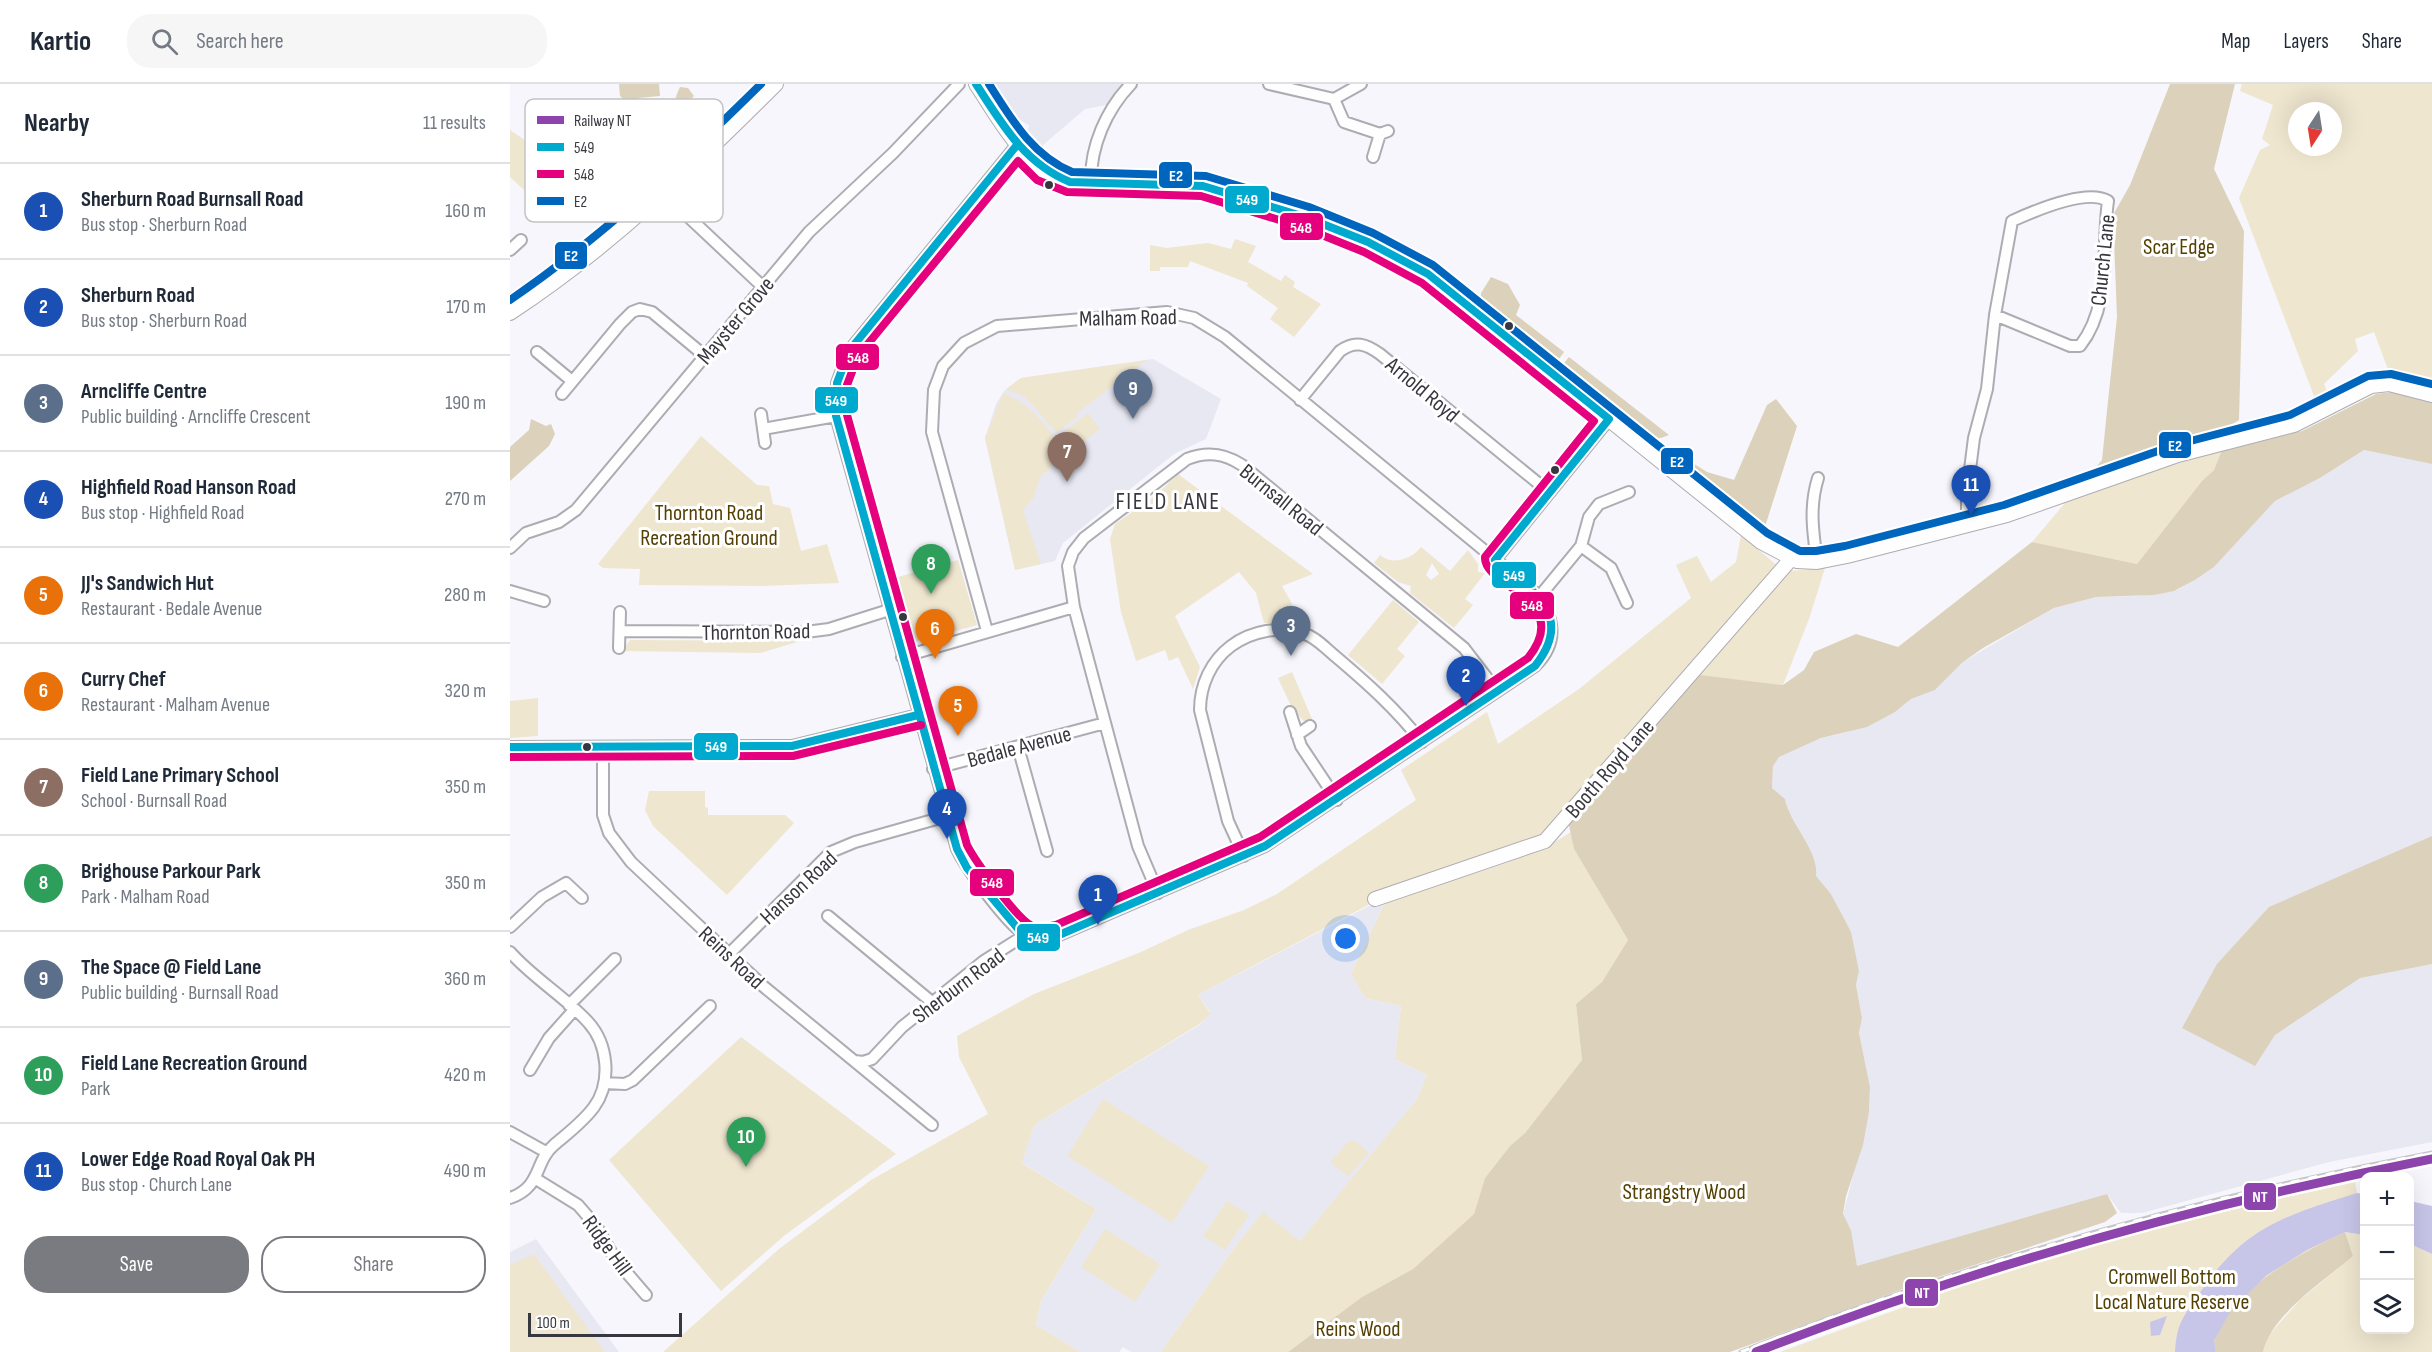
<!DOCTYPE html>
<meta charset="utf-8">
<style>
:root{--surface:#fff;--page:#f6f6f7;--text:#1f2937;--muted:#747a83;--line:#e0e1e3;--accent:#7a7a81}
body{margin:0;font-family:"Sofia Sans Condensed",sans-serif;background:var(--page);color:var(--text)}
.controls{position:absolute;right:18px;bottom:18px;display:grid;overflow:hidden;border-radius:12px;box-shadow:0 6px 24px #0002}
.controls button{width:54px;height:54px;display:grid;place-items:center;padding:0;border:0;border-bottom:2px solid var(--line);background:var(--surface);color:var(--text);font:30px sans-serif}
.compass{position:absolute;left:1778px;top:18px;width:54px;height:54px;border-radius:50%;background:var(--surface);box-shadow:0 6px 24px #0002;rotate:192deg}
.scale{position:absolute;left:18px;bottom:15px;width:154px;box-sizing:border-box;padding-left:6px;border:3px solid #37373f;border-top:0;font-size:16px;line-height:21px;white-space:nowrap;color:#37373f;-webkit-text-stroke:4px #fff;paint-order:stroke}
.you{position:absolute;left:836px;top:855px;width:21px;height:21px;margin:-15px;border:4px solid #fff;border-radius:50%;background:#1a73e8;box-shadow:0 0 0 9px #1a73e833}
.badge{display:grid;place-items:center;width:39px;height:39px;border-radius:50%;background:var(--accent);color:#fff;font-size:20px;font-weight:700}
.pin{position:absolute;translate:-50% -50px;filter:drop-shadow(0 2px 3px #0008)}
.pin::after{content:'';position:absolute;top:32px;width:21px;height:18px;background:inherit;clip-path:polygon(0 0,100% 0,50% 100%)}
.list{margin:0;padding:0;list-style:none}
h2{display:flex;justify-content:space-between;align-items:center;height:78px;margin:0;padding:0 24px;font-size:26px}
h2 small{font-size:20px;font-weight:400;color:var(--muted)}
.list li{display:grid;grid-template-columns:39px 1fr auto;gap:18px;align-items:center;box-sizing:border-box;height:96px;padding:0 24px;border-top:2px solid var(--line)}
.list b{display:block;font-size:22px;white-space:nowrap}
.list p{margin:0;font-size:20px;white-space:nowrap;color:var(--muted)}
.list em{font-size:20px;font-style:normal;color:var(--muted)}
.actions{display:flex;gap:12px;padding:18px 24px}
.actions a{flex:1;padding:14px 0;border:2px solid var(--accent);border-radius:24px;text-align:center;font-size:21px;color:var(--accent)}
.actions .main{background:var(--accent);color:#fff}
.icon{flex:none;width:33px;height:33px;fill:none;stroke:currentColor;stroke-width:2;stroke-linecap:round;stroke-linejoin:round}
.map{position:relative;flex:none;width:1922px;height:1268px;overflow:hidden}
header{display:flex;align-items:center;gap:36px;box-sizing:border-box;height:84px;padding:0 30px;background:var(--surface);border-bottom:2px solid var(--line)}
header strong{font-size:28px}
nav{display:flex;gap:33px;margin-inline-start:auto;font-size:21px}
.search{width:420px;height:54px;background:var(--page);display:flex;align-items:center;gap:15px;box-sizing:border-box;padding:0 21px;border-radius:24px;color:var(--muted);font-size:22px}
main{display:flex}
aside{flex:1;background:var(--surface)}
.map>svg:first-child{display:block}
.built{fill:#e8e8f3}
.green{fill:#efe6cf;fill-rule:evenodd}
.forest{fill:#dcd1ba}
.water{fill:#c7c6e9}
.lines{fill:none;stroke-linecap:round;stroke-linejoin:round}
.minor-casing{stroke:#acacb2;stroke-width:14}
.tertiary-casing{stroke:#acacb2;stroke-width:16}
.minor{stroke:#fefeff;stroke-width:10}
.tertiary{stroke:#fefeff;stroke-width:14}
.rail-casing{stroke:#c6c6c8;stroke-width:5}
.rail{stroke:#fff;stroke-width:3;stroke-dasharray:9;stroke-linecap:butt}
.bus-1-casing{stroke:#fff;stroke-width:12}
.bus-2-casing{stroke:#fff;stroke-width:12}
.bus-3-casing{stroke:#fff;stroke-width:12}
.bus-1{stroke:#00a9ce;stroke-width:8}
.bus-2{stroke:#e5007d;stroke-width:8}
.bus-3{stroke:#0065bd;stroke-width:8}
.rail-1-casing{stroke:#fff;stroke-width:14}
.rail-1{stroke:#8e44ad;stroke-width:9}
.bus-dot{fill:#37373f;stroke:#fff;stroke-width:2}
.labels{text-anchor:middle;stroke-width:6;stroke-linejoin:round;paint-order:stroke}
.park-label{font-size:22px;fill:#544102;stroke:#fff}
.street-label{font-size:22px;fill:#37373f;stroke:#fff}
.neighbourhood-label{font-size:24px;letter-spacing:1.5px;fill:#37373f;stroke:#fff}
.key{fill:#fff;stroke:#c3c3c5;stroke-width:1.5}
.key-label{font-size:16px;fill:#37373f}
.line-badge{stroke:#fff;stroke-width:2}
.badge-label{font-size:16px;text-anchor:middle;font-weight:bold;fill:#fff}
</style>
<header>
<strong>Kartio</strong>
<div class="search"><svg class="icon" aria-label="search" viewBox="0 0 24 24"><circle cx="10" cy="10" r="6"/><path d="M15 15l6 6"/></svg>Search here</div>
<nav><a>Map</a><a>Layers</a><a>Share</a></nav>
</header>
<main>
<aside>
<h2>Nearby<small>11 results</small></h2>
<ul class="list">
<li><span class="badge" style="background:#1a4fb4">1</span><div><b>Sherburn Road Burnsall Road</b><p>Bus stop · Sherburn Road</p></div><em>160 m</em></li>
<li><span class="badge" style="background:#1a4fb4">2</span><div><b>Sherburn Road</b><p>Bus stop · Sherburn Road</p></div><em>170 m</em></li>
<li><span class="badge" style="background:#5c6f8a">3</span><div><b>Arncliffe Centre</b><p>Public building · Arncliffe Crescent</p></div><em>190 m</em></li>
<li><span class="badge" style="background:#1a4fb4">4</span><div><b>Highfield Road Hanson Road</b><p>Bus stop · Highfield Road</p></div><em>270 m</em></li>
<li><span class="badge" style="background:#e8710a">5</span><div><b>JJ's Sandwich Hut</b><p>Restaurant · Bedale Avenue</p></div><em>280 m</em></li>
<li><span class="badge" style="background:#e8710a">6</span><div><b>Curry Chef</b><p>Restaurant · Malham Avenue</p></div><em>320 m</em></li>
<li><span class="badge" style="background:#8d6e63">7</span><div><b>Field Lane Primary School</b><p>School · Burnsall Road</p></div><em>350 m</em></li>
<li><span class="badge" style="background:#2e9e5b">8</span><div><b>Brighouse Parkour Park</b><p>Park · Malham Road</p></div><em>350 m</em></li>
<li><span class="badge" style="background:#5c6f8a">9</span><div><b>The Space @ Field Lane</b><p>Public building · Burnsall Road</p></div><em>360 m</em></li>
<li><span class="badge" style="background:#2e9e5b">10</span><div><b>Field Lane Recreation Ground</b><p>Park</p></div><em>420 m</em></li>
<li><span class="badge" style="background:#1a4fb4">11</span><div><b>Lower Edge Road Royal Oak PH</b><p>Bus stop · Church Lane</p></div><em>490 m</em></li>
</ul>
<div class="actions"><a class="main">Save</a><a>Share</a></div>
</aside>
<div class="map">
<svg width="1922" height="1268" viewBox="0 0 1922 1268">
<rect width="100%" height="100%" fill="#f6f6fc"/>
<!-- built -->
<path class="built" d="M476,0H611L596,21L575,25L526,67L517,59L519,41L496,28Z
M643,275L711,315L696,355L664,370L553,459L545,477L505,486L475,354L486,320L494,307L511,294Z
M1854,366L1922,380V1058L1819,1078L1632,1129H1611L1597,1110L1347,1183L1341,1146L1333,1131L1359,1028L1360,1003L1349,949L1352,934L1346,901L1349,887L1340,848L1321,810L1305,792L1278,730L1275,715L1262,704L1263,682L1268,673L1311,654L1334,649L1385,628L1401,615L1425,606L1453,578L1544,524L1586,513L1627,512L1667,506L1685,496L1704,483L1765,417L1810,394Z
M878,812L841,890L855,914L891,922L885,975L917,991L907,1015L887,1040L790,1157L753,1129L724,1164L651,1268H621L613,1263L609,1268H570L526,1241L531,1217L586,1125L511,1078L524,1041L688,942L701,929L688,911Z
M26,1155L109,1268H0V1168Z"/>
<!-- green -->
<path class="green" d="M1732,0H1922V303L1880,291L1864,248L1845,255L1848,267L1814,300L1819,313L1807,320L1729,114L1750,66L1760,61L1752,55L1763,21L1730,7ZM1787,27H1823V63H1787Z
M0,46L28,65V72L17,75L18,86L15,93L17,102L29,110L35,103L42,108L52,96L45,90L56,76L73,89L38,128L0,93Z
M725,155L746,162L738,178L771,197L775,191L785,198L783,203L811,220L784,253L760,235L768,224L737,202L738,199L680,177L678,183H650V187H640V161L657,164L698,159L721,165Z
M637,276L566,330L568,332L547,349L515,313L496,305L511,294Z
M493,309C516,318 528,333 544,351L542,356L552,373L530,393L524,413L513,426L531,480L505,486L475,354Z
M578,329L590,345L559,369L547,353Z
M191,352L247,401L259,402L263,420L280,424L291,467L317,460L329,499L252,502L129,501L130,485L93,484L88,480Z
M1712,366L1704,386L1692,397L1627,480L1522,458L1561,412Z
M668,390L803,490L772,502L790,534L785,539H754L746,509L729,488L665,532L690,583L683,605L668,573L659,577L655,566L626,577L611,528L600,455L605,440L645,412Z
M1231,451L1269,483L1028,753L862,819L688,911L701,930L688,941L524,1041L512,1079L586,1125L531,1217L526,1241L570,1268H153L269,1165L361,1096L478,1030L449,973L447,952L524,910L631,868L678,846L734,826L767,810L906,716L891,686L977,628L988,660L1069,605L1181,514L1166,481L1187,472L1201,498L1226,478Z
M911,463L940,487L958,466L968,480V488L975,489L955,515L963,521L944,544L900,509L901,502L888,498L864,479L870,471C882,482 902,475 911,463ZM922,479L929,490L921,496L916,491Z
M448,476L467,541L445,547L442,539L415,547L417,554L403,558L399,556L394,528L389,525L381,495Z
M1315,484L1299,535L1273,601L1184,591L1279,487Z
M883,516L909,538L887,565L895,572L872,600L838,571Z
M282,554H285L287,558L250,569L113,567L120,556L276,557Z
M782,588L802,635L796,640L781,622L768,594Z
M28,614V652L0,654V617Z
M139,707H195V723L198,724V731H275L284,739L217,811L143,742L135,726Z
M1061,748L1064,765L1118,856L1092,898L1066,920L1072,976L1015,1049L1000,1062L975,1094L964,1130L903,1185L852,1213L778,1268H651L724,1164L753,1128L790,1157L907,1015L917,991L885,975L891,922L855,914L841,890L878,812C939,796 1007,783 1061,748Z
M231,953L386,1070L275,1151L211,1207L99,1076Z
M593,1015L699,1082L662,1139L557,1072Z
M845,1056L859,1069L838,1093L820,1078L838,1058Z
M1845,1098L1847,1109L1835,1148L1854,1151V1246H1900V1160L1922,1170V1268H1753L1756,1254L1790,1216L1843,1172L1835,1148L1704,1257L1706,1268H1270L1491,1188L1690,1132Z
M717,1117L739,1131L715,1166L693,1152Z
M595,1145L650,1180L625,1218L571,1183Z
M24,1170L95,1268H0V1181Z"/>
<!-- forest -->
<path class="forest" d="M109,0H149L150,12L129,14L121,22L110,12Z
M1660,0H1725L1704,85L1734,147L1729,336L1698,355L1576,395L1592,376L1598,317L1607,233L1603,131L1620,101Z
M170,3L178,4L184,12L179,17L184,29L192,33L194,40L175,44C164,27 161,22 170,3Z
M981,193L998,200L1010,221L1006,231L1054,268L1049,275L1054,279L1059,273L1159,351L1151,354L1137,353L970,218L971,209Z
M1882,308L1922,319V380L1854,366L1810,394L1765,417L1704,483L1685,496L1664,507L1644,511L1586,513L1544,524L1473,564L1453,578L1425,606L1401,615L1385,628L1357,643L1311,654L1269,673L1263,682L1262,704L1275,715C1280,741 1309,766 1306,792L1321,810L1341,848L1349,887L1346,901L1352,934L1349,949L1360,1003L1359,1028L1353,1061L1336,1112L1333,1130L1341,1146L1347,1182L1597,1110L1607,1129L1595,1138L1404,1201L1220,1268H778L852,1213L903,1185L964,1130L975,1094L1000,1062L1015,1049L1072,976L1066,920L1092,898L1118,856L1064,765L1057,732L1181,590L1273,601L1294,586L1304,568L1346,550L1388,563L1522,458L1627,480L1692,397L1704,386L1712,366L1792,347L1866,310Z
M1266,315L1287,342L1252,452L1220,424L1177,392L1171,381L1173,373L1197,388L1224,396L1257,321Z
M21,335L36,342L41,340L45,350L39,362L0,397V363L19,346Z
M1922,752V880L1850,894L1765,951L1745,982L1672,944L1707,880L1759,823Z
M1835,1148L1843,1172C1815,1196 1760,1232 1753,1268H1706L1704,1258C1709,1247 1714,1234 1722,1225C1752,1189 1794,1168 1835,1148Z"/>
<!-- water -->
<path class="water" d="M1847,1109L1854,1110V1151L1835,1148L1797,1166L1757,1191L1721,1226L1704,1257L1706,1268H1665C1667,1238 1673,1234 1689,1210C1734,1143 1774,1132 1847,1109Z
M1900,1117L1922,1122V1170L1900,1160Z
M1657,1232L1650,1251L1641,1252L1640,1238Z"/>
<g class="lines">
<!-- minor casing -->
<g class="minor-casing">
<path id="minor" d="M759,0L824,15
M824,15L834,38L870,50
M824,15L851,0
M125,64L160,103
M863,73L870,50L878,47
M100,88L142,48
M581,99C580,63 596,26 621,0
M153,109L253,203
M0,166L11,156
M27,268L62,297
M52,310L110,240L122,228L130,225L142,228L195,272
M790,316L830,267C845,256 856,260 870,270L1039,408
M251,330L255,359
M253,345L326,332
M1457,441V409L1464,354L1477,305L1485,231L1502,137C1524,127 1577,104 1598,117C1591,166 1602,221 1570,262H1560L1485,231
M1071,462L1101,484L1117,519
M0,464L16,449L49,438L66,426L299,148L383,69L449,0
M985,476L1099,335
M1307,478C1303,448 1299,423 1308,394
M0,507L34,517
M1029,513L1071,462L1079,433L1089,420L1119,408
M110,547L296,548L319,545L379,526
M477,547L422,348L424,306L433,282L454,259L487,242L657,228L684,234L715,253L1020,504C1044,527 1051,557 1025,582L755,762L549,851C538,854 527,856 517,852C500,844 455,783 447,765L326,332L327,299L339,267L507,61
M109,564L110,528
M392,573L564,523
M780,628L791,662L827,716
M787,651L800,642
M0,663L282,662L408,631
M93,663V731L99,749L121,778L253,902L422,1041
M508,663L537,767
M423,685L595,639
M734,772L718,737L690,626C690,601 701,577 721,562C741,547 771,541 795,550C807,554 815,564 825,572C858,600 885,624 912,658
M648,809L628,762L564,523L558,482L563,468L574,454L677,375C697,367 714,369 732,381L954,564L987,607
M318,832L423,919
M0,843L32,813L56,799L72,814
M0,868C23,894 54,912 78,938C98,960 102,998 84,1023C73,1038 58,1049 44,1061C24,1078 32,1103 0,1114
M218,871L321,768L345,758L437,732
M59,921L105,875
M345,977L353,978L362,975L392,943L474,877L515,851
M20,986L39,954L64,926
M94,999L115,1000L123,996L200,922
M0,1048L36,1068
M26,1095L68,1121L87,1143L105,1175L136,1211"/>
</g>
<!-- tertiary casing -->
<g class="tertiary-casing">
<path id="tertiary" d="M466,0C492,39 513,83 560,98L693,102L795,133L858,158L918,190L1251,458L1287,477L1307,478L1337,472L1497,431L1668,371L1784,341L1861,302L1879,300L1922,311
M0,229C98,165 183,83 266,0
M865,815L1035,757L1281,475"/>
</g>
<!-- minor -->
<use href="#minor" class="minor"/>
<!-- tertiary -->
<use href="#tertiary" class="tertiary"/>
<!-- rail casing -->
<g class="rail-casing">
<path id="rail" d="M1231,1268C1454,1179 1686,1114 1922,1069"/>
</g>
<!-- rail -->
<use href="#rail" class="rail"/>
<!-- bus-1 casing -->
<g class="bus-1-casing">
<path id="bus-1" d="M466,0C492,40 514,79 560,98L693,102L795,133L858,158L918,190L1099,335L985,476C1024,507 1065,532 1025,582L755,762L549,851C534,855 522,855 509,846L457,784L447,765L326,332L327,299L339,267L507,61
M0,663L282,662L408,631"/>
</g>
<!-- bus-2 casing -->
<g class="bus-2-casing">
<path id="bus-2" d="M508,77L527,96L557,108L691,112L792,143L854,168L912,199L1084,337L975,473C973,503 1065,515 1018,574L750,753L546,841C538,843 530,845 522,842C508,836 465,777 457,761L337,331V301L348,272Z
M0,673L283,672L411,641"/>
</g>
<!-- bus-3 casing -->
<g class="bus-3-casing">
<path id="bus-3" d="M479,0C502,36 522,71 562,88L696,92L799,123L863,149L923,181L1257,449L1290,467H1306L1335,462L1494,421L1665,361L1780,331L1858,292L1881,290L1922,300
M0,216C92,153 172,78 251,0"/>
</g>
<!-- bus-1 -->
<use href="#bus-1" class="bus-1"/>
<!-- bus-2 -->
<use href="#bus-2" class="bus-2"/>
<!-- bus-3 -->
<use href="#bus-3" class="bus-3"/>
<!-- rail-1 casing -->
<g class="rail-1-casing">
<path id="rail-1" d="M1246,1268C1465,1183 1692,1120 1922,1075"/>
</g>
<!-- rail-1 -->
<use href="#rail-1" class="rail-1"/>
</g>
<!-- markers -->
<g class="bus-dot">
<circle cx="539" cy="101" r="5"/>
<circle cx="999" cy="242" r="5"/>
<circle cx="1045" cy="386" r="5"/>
<circle cx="393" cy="533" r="5"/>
<circle cx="77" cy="663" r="5"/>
</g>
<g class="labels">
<!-- park labels -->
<g class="park-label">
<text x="1669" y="170">Scar Edge</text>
<text x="199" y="436">Thornton Road<tspan x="199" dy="25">Recreation Ground</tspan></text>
<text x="1174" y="1115">Strangstry Wood</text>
<text x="1662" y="1200">Cromwell Bottom<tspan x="1662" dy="25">Local Nature Reserve</tspan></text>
<text x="848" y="1252">Reins Wood</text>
</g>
<!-- street labels -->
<g class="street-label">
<text transform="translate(1592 176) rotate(-84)" y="8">Church Lane</text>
<text transform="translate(618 233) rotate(-1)" y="8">Malham Road</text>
<text transform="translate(225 236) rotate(-50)" y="8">Mayster Grove</text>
<text transform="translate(913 305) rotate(40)" y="8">Arnold Royd</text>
<text transform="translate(772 415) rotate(39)" y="8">Burnsall Road</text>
<text transform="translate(246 547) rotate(-1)" y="8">Thornton Road</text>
<text transform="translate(509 662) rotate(-15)" y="8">Bedale Avenue</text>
<text transform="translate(1099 684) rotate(-49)" y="8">Booth Royd Lane</text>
<text transform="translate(288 803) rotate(-43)" y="8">Hanson Road</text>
<text transform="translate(222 873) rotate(43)" y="8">Reins Road</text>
<text transform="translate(448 901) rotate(-37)" y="8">Sherburn Road</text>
<text transform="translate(98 1161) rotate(54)" y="8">Ridge Hill</text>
</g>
<!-- neighbourhood labels -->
<g class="neighbourhood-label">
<text x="658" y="425">FIELD LANE</text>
</g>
</g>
<!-- legend -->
<rect x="15" y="15" width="198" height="123" rx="9" class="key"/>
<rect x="27" y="32" width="27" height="8" fill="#8e44ad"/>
<rect x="27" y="59" width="27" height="8" fill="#00a9ce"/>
<rect x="27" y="86" width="27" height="8" fill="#e5007d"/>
<rect x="27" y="113" width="27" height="8" fill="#0065bd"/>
<g class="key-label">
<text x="64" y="42">Railway NT</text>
<text x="64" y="69">549</text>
<text x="64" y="96">548</text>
<text x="64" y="123">E2</text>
</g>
<g class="line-badge">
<rect x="648" y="77" width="35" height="28" rx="6" fill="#0065bd"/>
<rect x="714" y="101" width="46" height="29" rx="6" fill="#00a9ce"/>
<rect x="769" y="128" width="45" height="29" rx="6" fill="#e5007d"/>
<rect x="44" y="157" width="34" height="29" rx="6" fill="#0065bd"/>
<rect x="325" y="259" width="45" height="28" rx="6" fill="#e5007d"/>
<rect x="304" y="302" width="45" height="28" rx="6" fill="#00a9ce"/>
<rect x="1648" y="347" width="34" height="28" rx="6" fill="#0065bd"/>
<rect x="1150" y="363" width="34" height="28" rx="6" fill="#0065bd"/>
<rect x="981" y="477" width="46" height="28" rx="6" fill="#00a9ce"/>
<rect x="999" y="507" width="46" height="29" rx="6" fill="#e5007d"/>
<rect x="183" y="648" width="46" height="29" rx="6" fill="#00a9ce"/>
<rect x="459" y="784" width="46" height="29" rx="6" fill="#e5007d"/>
<rect x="506" y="839" width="45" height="29" rx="6" fill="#00a9ce"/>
<rect x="1733" y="1098" width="34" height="29" rx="6" fill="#8e44ad"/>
<rect x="1394" y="1194" width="35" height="29" rx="6" fill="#8e44ad"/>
</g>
<g class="badge-label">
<text x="666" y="97">E2</text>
<text x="737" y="121">549</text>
<text x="791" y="149">548</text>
<text x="61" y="177">E2</text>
<text x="348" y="279">548</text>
<text x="326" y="322">549</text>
<text x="1665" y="367">E2</text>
<text x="1167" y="383">E2</text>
<text x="1004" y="497">549</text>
<text x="1022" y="527">548</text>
<text x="206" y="668">549</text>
<text x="482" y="804">548</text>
<text x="528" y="859">549</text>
<text x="1750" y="1118">NT</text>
<text x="1412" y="1214">NT</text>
</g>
</svg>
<div class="controls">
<button>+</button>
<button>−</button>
<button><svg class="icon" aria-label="layers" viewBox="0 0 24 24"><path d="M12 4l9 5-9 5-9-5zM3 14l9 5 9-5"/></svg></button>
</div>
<svg class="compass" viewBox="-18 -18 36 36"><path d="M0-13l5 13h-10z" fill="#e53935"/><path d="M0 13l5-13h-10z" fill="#747a83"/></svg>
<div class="scale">100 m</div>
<div class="you"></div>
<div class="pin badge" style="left:588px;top:841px;background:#1a4fb4">1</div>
<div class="pin badge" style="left:956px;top:622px;background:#1a4fb4">2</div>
<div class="pin badge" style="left:781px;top:572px;background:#5c6f8a">3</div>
<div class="pin badge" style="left:437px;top:755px;background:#1a4fb4">4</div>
<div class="pin badge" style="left:448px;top:652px;background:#e8710a">5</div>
<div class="pin badge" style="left:425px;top:575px;background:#e8710a">6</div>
<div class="pin badge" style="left:557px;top:398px;background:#8d6e63">7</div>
<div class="pin badge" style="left:421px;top:510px;background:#2e9e5b">8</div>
<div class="pin badge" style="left:623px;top:335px;background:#5c6f8a">9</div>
<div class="pin badge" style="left:236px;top:1083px;background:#2e9e5b">10</div>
<div class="pin badge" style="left:1461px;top:431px;background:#1a4fb4">11</div>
</div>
</main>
